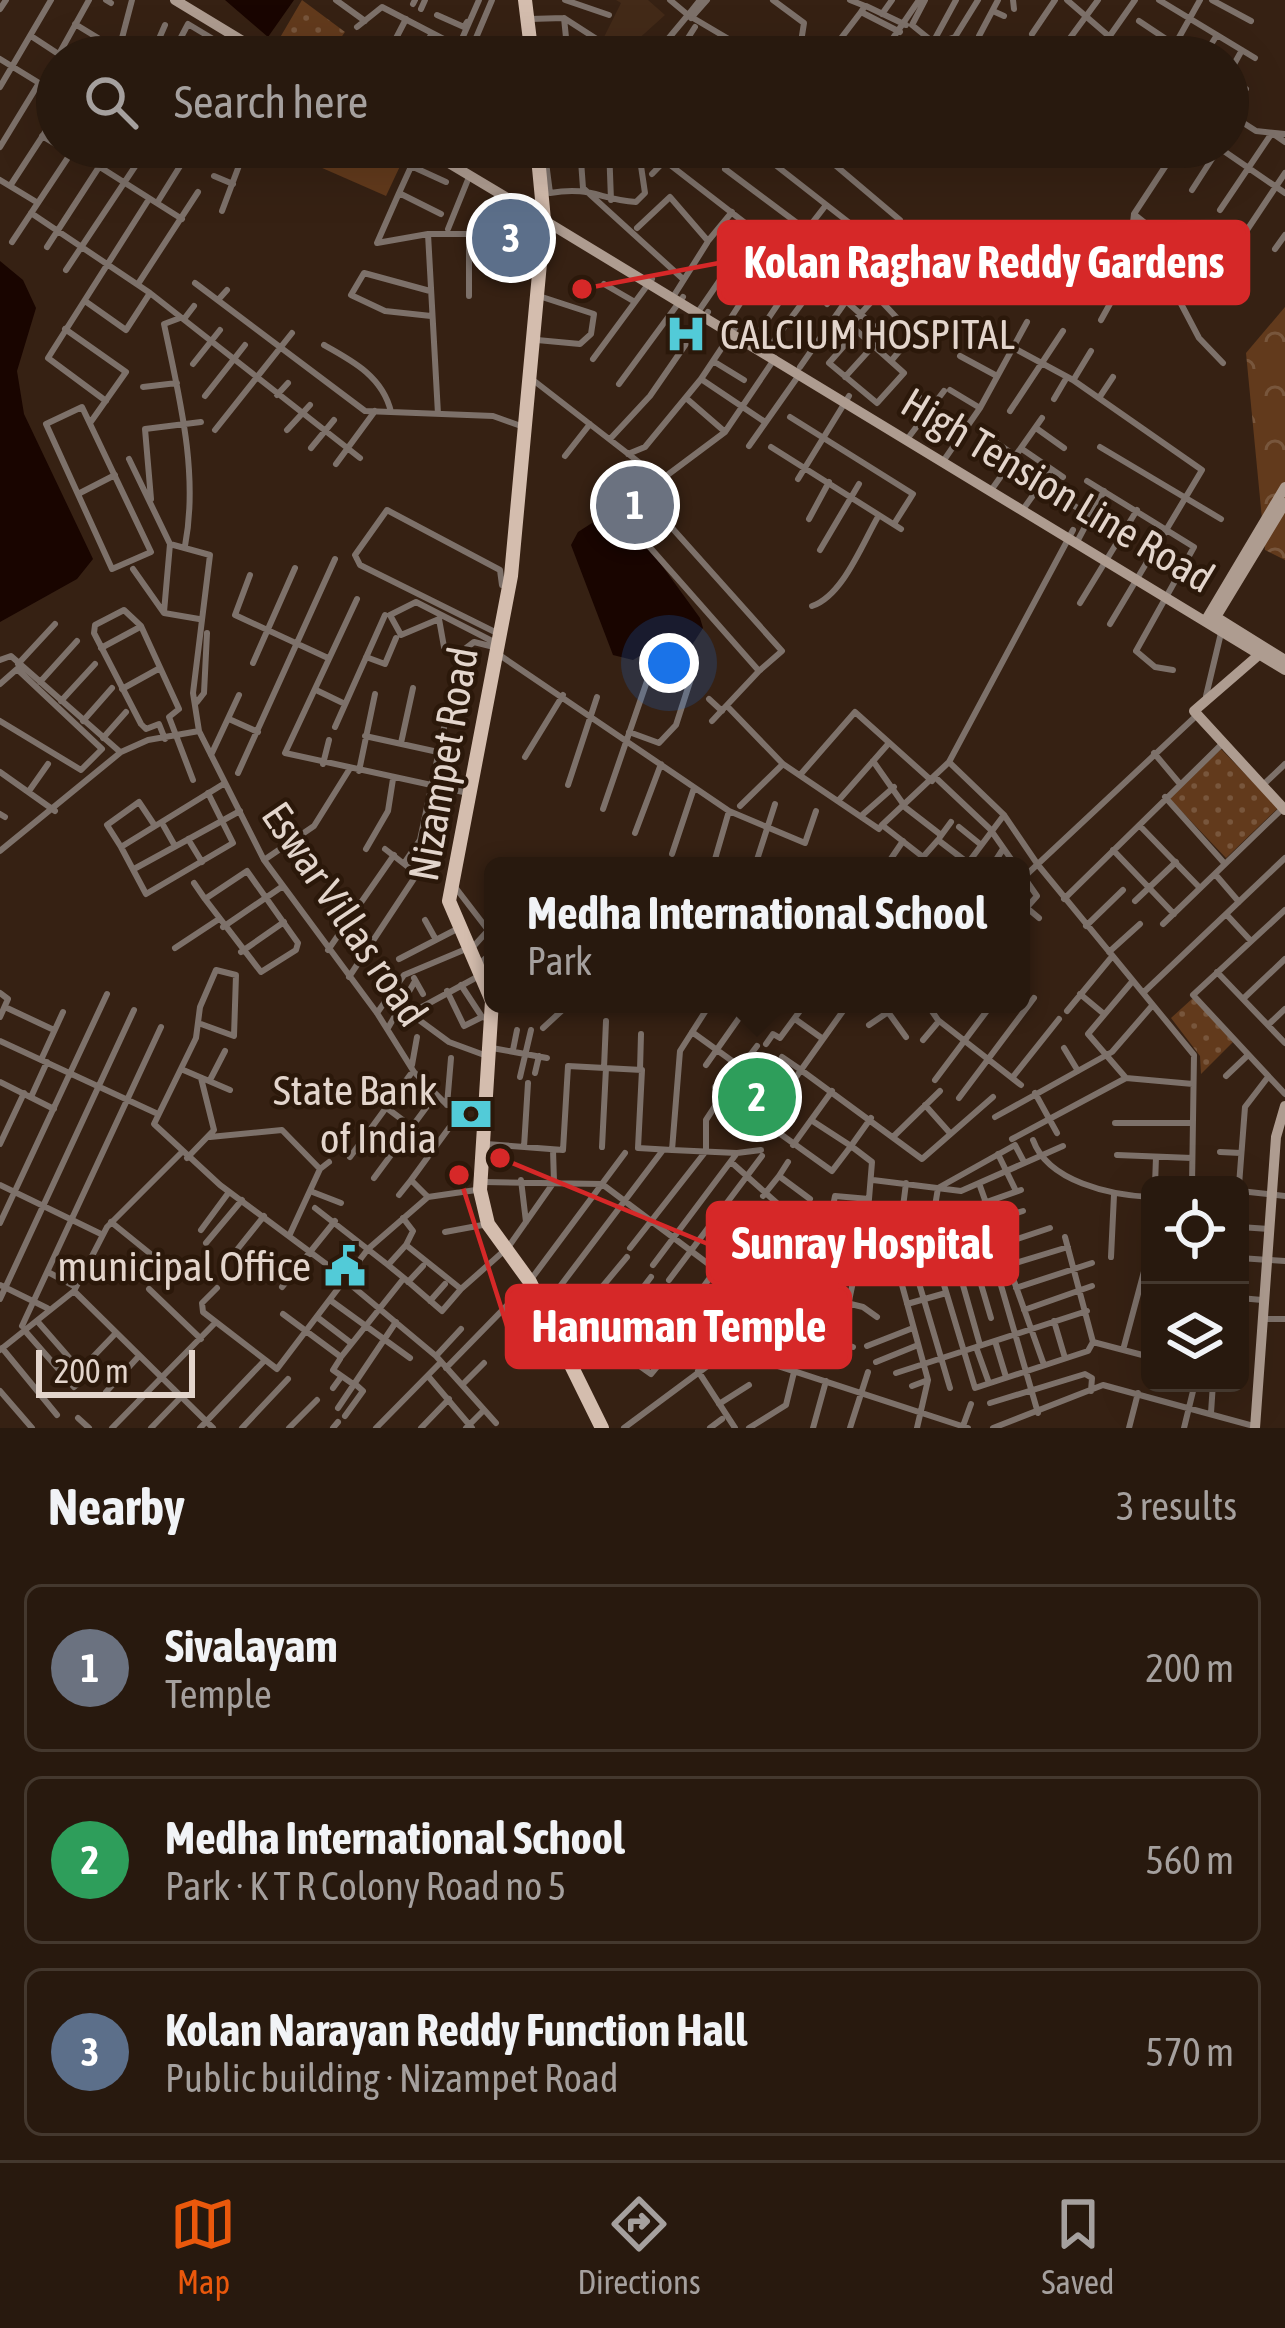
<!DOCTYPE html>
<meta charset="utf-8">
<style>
:root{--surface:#28190e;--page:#34261c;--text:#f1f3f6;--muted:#a5a09e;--line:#44382e;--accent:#ea580c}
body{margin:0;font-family:"Asap Condensed",sans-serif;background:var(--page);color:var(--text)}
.controls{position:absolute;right:36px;bottom:36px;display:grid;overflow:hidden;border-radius:18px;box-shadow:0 12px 48px #0002}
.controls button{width:108px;height:108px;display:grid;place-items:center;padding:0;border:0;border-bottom:3px solid var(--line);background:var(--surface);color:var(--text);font:60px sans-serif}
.scale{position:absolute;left:36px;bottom:30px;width:159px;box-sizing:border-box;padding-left:12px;border:6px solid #e3d5cc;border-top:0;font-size:33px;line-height:42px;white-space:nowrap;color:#e3d5cc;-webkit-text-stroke:9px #2b180a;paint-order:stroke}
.you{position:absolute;left:669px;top:663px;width:42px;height:42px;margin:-30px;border:9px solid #fff;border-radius:50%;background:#1a73e8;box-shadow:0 0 0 18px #1a73e833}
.badge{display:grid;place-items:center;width:78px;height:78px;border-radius:50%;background:var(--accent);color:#fff;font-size:39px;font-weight:700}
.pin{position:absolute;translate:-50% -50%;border:6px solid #fff;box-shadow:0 3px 12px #0006}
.popup{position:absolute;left:484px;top:857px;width:546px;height:156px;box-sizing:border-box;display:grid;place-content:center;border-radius:18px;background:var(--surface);filter:drop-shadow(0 3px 9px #0005);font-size:39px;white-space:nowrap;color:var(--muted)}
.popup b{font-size:45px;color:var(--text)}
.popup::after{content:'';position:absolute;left:50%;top:100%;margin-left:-24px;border:24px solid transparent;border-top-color:var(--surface)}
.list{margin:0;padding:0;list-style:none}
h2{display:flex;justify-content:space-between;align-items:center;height:156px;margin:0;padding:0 48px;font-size:51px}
h2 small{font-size:39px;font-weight:400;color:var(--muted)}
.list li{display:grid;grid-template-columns:78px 1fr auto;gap:36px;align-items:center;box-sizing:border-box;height:168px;margin:0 24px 24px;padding:0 24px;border:3px solid var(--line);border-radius:18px}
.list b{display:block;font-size:45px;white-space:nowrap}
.list p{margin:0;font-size:39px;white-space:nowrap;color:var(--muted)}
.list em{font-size:39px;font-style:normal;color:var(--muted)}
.icon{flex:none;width:66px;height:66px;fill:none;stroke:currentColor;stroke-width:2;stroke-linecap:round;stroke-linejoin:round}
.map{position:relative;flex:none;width:1285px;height:1428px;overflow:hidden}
.search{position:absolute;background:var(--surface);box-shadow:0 12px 48px #0002;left:36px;right:36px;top:36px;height:132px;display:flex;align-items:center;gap:30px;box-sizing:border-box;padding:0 42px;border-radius:66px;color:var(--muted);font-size:45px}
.sheet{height:732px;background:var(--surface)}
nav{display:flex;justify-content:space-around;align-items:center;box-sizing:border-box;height:168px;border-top:3px solid var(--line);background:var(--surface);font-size:33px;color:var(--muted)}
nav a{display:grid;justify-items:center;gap:6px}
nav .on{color:var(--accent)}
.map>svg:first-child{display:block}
.built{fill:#432a18}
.green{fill:#623a1c}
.forest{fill:url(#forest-crowns)}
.park{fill:url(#park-dots)}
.water{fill:#190500}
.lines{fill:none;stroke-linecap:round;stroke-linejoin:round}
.street{stroke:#7d716a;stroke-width:6}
.secondary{stroke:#ae9c90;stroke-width:10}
.primary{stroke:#d4bdae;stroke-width:14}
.labels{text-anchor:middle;stroke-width:9;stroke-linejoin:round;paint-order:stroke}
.poi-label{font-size:42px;fill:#e3d5cc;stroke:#2b180a;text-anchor:end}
.street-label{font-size:42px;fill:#e3d5cc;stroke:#2b180a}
.leader{fill:none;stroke:#d62828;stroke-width:4.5}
.callout-dot{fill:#d62828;stroke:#2b180a;stroke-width:4.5}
.callout{fill:#d62828;stroke:#d62828;stroke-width:4.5}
.callout-label{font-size:45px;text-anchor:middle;font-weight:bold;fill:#fff}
</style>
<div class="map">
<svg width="1285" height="1428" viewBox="0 0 1285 1428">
<defs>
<pattern id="forest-crowns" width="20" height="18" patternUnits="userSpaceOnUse" patternTransform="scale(3)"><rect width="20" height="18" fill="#623a1c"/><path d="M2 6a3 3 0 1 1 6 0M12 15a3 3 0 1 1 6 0" fill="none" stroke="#78563c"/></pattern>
<pattern id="park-dots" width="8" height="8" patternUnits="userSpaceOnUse" patternTransform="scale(3)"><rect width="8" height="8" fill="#623a1c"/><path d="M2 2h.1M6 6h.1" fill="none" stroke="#78563c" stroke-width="1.8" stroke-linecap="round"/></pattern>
</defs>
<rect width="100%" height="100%" fill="#362113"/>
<!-- built -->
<path class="built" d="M616,0H648L665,15L624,52L604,37L621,3Z"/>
<!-- green -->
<path class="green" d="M306,147H409L386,196L313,164Z"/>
<!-- forest -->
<path class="forest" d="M1285,307V560L1265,550L1246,353Z"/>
<!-- park -->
<path class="park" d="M302,0L345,32L327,57H309L278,41Z
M1221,749L1278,808L1226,858L1169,798Z
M1193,998L1233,1042L1201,1074L1200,1056L1171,1018Z"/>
<!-- water -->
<path class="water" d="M225,0H294L268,37Z
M0,261L23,280L36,308L17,371L24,414L93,559L77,579L0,622Z
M609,512L626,516L700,618L703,628L692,645L682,648L665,641L633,660L613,655L571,545L578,532Z"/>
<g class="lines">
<!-- street -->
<path class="street" d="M106,0L111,3
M336,0L365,21
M565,0L609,15
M700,0L688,15L732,41
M773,0L804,23L801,42L823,57
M850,0L865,6L861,12L900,32
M925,0L912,25L933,42
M1013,0L1014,9
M1067,0L1133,57
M1159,0L1255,58
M1212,0L1251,21
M413,4L415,0
M866,6L906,25
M0,9L6,0
M421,9L425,0
M993,11L1004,16
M882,14L892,0
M437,15L464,27L467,22
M691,18L707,0
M530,19L564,18
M1139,21L1175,45
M75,24L98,38
M357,27L382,7L459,47
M695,27L686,41L704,57
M1032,34L1055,0
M31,36L63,57
M979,36L998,0
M462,41L501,56
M178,43L188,24L243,57
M393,44L406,19
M473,45L492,0
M931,45L955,37L978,0
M422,52L432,33
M59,54L89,0
M622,56L623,57
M117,57L132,0
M151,57L165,25
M454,57L479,0
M568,57L564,18L609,47L608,57
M653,57L688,15L670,0
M719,57L733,46L775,57
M839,57L832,50L861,12
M880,57L919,0
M925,57L956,0
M1056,57L1098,0
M1095,57L1135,0
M1168,57L1200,0
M1203,57L1217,35
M0,59L57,94
M1228,75L1242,50
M1228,78L1246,89
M0,87L51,0
M1228,113L1256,131L1285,134
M42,136L57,145
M0,147L39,83
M449,147L450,153
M471,147L472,155
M491,147L492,154
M511,147L512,156
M544,147L550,193C591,186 598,199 636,202L645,193L641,166L616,147
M580,147L583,188L683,279
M609,147L611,200
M714,147L716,150
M743,147L753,156L764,147
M780,147H786
M1178,147L1134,214L1154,230L1177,278L1178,298L1199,338L1223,363
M1218,147L1285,193
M638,148L639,147
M1140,149L1166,165
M73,150L182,219
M217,151L241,161
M769,160L856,228
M665,161L811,274
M411,166L446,182
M725,169L856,267
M652,174L678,147
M214,176L233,184
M0,180L38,203
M10,186L57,114
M1192,190L1219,148
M399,193L420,147
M157,203L192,147
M1220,210L1272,133L1285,142
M222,211L246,147
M31,213L150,293L360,458
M637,228L670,197L708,241L732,212
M448,229L469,177
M1247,230L1285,173
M428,234H469V296
M12,242L73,150
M47,247L112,147
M1275,249L1285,235
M743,257L759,234
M66,270L148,147
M768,280L826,205
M195,283L365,411L493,416L521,426
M138,284L198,192
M604,284L635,302
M430,291L364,273L351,295L385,311L431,316
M673,297L707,243
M218,300L227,290
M85,301L126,330L150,293
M827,304L900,220L835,165L834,157L845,147
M698,312L733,261
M180,318L164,324C179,396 199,473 185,546
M184,319L194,306
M855,320L908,261
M1101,320L1127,273L1134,214
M725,327L752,285
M65,329L126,372L90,423
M857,331L904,373L877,403L829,363Z
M984,332L1073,380L1202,470L1110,624
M537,340L580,344L591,334L594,314L542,297
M751,344L778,304
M324,345C353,361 383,377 391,412
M765,353L837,256
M960,356L997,376
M593,359L652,279
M713,361L744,380
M891,361L913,335L882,302L909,271
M193,364L220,330
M800,367L846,301L884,335L892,327
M845,377L874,345
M701,379L735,328
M1074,379L1091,351
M533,380L658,477
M619,384L683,297
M143,387L177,383
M950,390L980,408
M277,395L288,383
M916,395L933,408
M205,396L245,345
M686,398L724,431
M1099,398L1113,377
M1054,399L1067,377
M106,401L48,358L149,199
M82,407L151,552L112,569L46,424Z
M1010,411L1063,331
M438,414L428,234L377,243L399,193L441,214
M927,415L961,434
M790,417L913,494L894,524
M1036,428L1064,448
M215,430L292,333
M287,430L310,405
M984,434L1017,457
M908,438L944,391
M610,439L650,396L708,312
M749,446L799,375
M771,447L901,529
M1100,447L1221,519
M311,448L334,420
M1022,449L1063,477
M628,454L645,447L701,379L765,422
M565,456L590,424
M129,459L170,544L210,555L193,693L199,731L264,860L377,1013L414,1072L447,1105L451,1058
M944,460L980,408L1027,322
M336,464L375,411
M798,479L849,396
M1087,481L1194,547L1136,651L1155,667L1173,670
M992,489L1042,418
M78,494L115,475
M151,499L145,429L201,422
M647,500L782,651L759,671
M1073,505L1091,517
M1024,508L1049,473
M809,519L829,482
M1078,540L1104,491
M820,550L859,484
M133,569L164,613L199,619
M250,575L235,615L328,658
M357,599L285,753L468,793
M1080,603L1137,510
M812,606C843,596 863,542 879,515
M164,612L170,544
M501,635L360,565L355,555L387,510L500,570L502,585
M494,647L474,642L457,655L444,647L439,619L401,635L390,615L416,602L494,642
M101,648L140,627
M501,656L729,811L805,843L816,811
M366,657L385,664L396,638
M0,660L11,656L119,751
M253,663L295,568
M18,664L55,624
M40,682L77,641
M0,684L17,669L102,749L81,770L0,721
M122,689L160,668
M316,690L345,704
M1206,696L1221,633
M709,699L722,711
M61,701L95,664
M197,702L204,693L207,633
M727,706L783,764L879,829L882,825L923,857L938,840L972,866
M229,719L258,732
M83,721L112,688
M712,721L759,671L639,535L647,500L642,494L725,432L775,358
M335,727L385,615
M629,732L659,743L676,725L696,663
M365,736L438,752
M103,738L126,712
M165,739L159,724L146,729L141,724L94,633L95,625L124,610L141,626L179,709L169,717L193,780
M401,743L413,688
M1154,753L1180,784
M211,755L239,695
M525,757L563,695
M873,761L906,808L941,835
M949,762L1004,815L1038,865L1194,1055L1192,1185
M323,764L329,740
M359,771L375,694
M0,772L55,811
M238,773L335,559
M800,775L855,712L932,781
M936,778L990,829L1016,866
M568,785L597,697
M1262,786L1285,764
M29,791L48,764
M208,793L233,843L146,894L121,847L225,783
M1165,797L1225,864
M838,801L889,743
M740,806L783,764
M603,809L656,655
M0,814L5,817
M861,816L894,787
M162,823L175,846
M882,825L949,762L1073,530
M1140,826L1200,888
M959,827L980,844
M635,833L661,764
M940,837L951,822
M188,839L202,862
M121,847L107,825L139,802L155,826
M366,849L388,811L393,779
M1113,850L1174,914
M0,851L121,752L148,740L199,731
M672,854L694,788
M264,860L314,826L349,770
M405,862L420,840L452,690
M968,863L1004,815
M713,866L729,811
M755,866L775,804
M886,866L903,841
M915,866L923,857
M992,866L1003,849
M134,869L240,811
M247,871L298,943L296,950L261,972L205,899Z
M1021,873L1037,896L1021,914
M1215,874L1239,902
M1024,877L1196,716
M194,883L205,899
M455,887L488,930
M1064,899L1222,744
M1135,901L1176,862
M1021,903L1039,918
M1285,910L1193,995L1285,1094
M1226,914L1251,941
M425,920L435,938
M1163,924L1281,810
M1086,926L1123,890
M223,927L283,886
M473,947L493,925
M175,948L219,919
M328,950L394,855
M241,952L284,922
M1109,952L1140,924
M399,959L459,928
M480,963L493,952
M1217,972L1285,1043
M479,976L422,1007L415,1017L449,1042L487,1056
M349,977L417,874L385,849
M414,978L423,994
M461,985L482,1017
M447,991L464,1026L482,1017L491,1019
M1144,992L1285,858
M0,993L8,999L0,1017
M1080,994L1104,1014
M1244,998L1285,959
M927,1004L938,1020L1021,1085
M949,1005L950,1004
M5,1007L54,1030
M1067,1011L1110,959
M888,1012L906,1037
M377,1013L404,975L466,949
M795,1019L823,1039
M201,1024L234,1036L236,975L216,970L200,1007L196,1038L154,1124L220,1185L345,1278
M869,1025L900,1004
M1268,1025L1285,1009
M388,1028L415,981
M543,1028L569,1004
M692,1032L782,1097
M923,1040L939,1021
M0,1041L158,1114
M766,1044L773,1034L780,1038L805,1004
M492,1048L547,1058
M1064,1048L1078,1071
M513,1050L517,1030
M782,1057L801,1070L848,1004
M41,1060L63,1012
M412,1065L417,1037
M706,1065L749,1004
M741,1067L757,1046
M604,1068L606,1021
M181,1069L230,1090
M640,1070L641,1034
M535,1073L539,1056
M1226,1076L1247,1056
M520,1077L531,1030
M1012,1078L1059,1019
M1126,1078L1193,1084
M210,1080L225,1051
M935,1080L992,1004
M0,1082L54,1109
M715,1087L832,1171L851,1146L811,1120
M1035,1093L1057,1133
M31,1097L47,1062
M959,1098L1034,998
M376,1100L436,1145
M447,1105H486
M925,1105L949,1132
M995,1117L1112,1052L1151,1007
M1115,1123H1193
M764,1124L801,1070L922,1159L993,1097
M895,1135L940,1091
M210,1137L282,1130L320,1169
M1012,1139L1126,1078L1088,1034L1131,983
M1033,1140C1048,1182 1111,1195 1150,1197
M0,1144L24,1093
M486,1144L563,1150L568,1066L642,1070L638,1148L672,1150
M793,1145L832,1091
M524,1147L528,1083
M602,1147L606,1068
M1220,1152L1241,1153
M737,1153L761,1150
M998,1154L1016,1191
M1117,1155L1192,1158
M350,1157L410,1075
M187,1158L214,1130L201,1078
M731,1162L797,1221L798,1229L757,1281L863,1307L877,1317
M788,1162L779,1176L810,1199
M374,1178L431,1101
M521,1180L526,1222
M873,1180L961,1191L1063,1146
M484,1182L602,1184L747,1293
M906,1183L896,1263L928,1380L917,1428
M0,1185L101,1234
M1155,1185L1156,1157
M1239,1185L1245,1107L1268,1077
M980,1186L1044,1365
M310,1191L341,1203
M1240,1191L1285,1196
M399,1195L411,1180
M763,1196L779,1176
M428,1197L411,1180L449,1128
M869,1199L872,1162L851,1146L871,1118
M315,1208L388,1265L406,1245L461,1289L505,1250
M964,1210L1021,1190
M403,1218L413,1231L406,1245
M111,1222L163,1264
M0,1223L107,994
M744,1227L778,1255
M1240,1227L1269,1229
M966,1229L1023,1211
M201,1230L229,1192
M445,1232L488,1224
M290,1234L320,1169L329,1162
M830,1235L898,1243
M1001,1240L927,1255L938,1188L1015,1145L1024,1162
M206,1243L242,1200
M989,1244L1038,1413
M1002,1244L1050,1228
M509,1246L554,1182L553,1150
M970,1247L991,1318
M630,1248L706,1151V1120L723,1094
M953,1250L980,1345
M236,1251L264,1216
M927,1255L915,1262L916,1273L950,1388
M935,1255L975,1388L1088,1351L1093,1342L1065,1237
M1111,1257L1114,1195
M1240,1258L1285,1261
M653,1265L737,1153L672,1150L680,1051L710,1004
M1009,1265L1068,1247
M48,1272L76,1287
M404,1278L442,1311L461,1289
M532,1278L625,1153
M345,1280L436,1356L496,1423
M669,1280L762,1156
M408,1282L423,1266
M0,1285L47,1308
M282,1287L335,1221
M217,1288L202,1303L203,1312L277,1369L368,1249L428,1197L476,1190
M1016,1288L1092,1263
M149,1289L201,1339
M75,1292L213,1428
M815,1297L835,1196L869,1199L863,1239
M1240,1298L1262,1300
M0,1299L134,1010
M330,1300L410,1358
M430,1301L445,1284
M693,1301L733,1246L766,1269
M907,1304L946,1293
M546,1305L663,1150
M848,1306L854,1277L864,1273
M1024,1310L1092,1286
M283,1314L341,1357L404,1278L388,1265
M317,1317L351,1343
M769,1319L777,1289
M1265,1319H1285
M575,1320L651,1374L703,1311
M715,1321L740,1288
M1054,1321L1065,1358
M22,1326L161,1027
M26,1332L74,1387L86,1377L38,1322
M562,1335L627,1257
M603,1340L651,1277
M995,1341L1006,1377
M1093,1342L1150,1357
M867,1346L913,1328
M976,1347L989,1383
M2,1348L57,1415
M0,1350L74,1291L107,1227L181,1153
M1123,1350L1150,1249
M436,1356L461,1329
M628,1358L677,1292
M755,1358L769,1319L853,1347
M340,1359L333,1370L353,1384
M89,1361L115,1334
M876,1362L918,1345
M446,1368L527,1285
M698,1371L735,1428
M896,1373L1087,1311
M428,1376L472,1428
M462,1385L484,1363
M912,1386L928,1380
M333,1388L341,1377
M0,1391L32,1428
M106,1392L139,1356
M990,1403L1085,1374L1092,1378L1091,1391
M719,1404L749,1385
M338,1408L396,1322
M1211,1413L1213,1383
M345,1416L363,1391L354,1383
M78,1418L89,1428
M963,1426L971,1404
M112,1428L214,1324
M151,1428L182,1396
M200,1428L265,1360
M242,1428L288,1379
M289,1428L317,1400
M333,1428L338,1422
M376,1428L441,1362
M421,1428L449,1399
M466,1428L484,1410
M624,1428L729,1350L968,1428
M710,1428L722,1419
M749,1428L786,1405L794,1372
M813,1428L826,1381
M850,1428L868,1372
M993,1428L1103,1385L1257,1427
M1129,1428L1138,1393
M1184,1428L1195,1383"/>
<!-- secondary -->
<path class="secondary" d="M175,0L269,57
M422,147L544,220
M547,222L1285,670
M1285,503L1216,617L1285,660
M1207,618L1285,487
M1261,653L1194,711L1285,810
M1255,1428L1276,1137L1285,1106"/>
<!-- primary -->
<path class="primary" d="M525,0L532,57
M537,147L544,220L511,576L449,901L492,1001L480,1190L488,1224L530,1282L602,1428"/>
</g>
<!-- icons -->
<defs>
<g id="hospital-bare" transform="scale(3.24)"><path d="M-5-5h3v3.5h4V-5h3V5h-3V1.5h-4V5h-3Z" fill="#52cbd8" stroke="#2b180a" stroke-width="2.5" paint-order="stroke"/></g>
<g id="bank-bare" transform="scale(3.24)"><path d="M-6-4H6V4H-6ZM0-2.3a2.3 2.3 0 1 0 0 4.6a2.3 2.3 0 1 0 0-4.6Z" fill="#52cbd8" stroke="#2b180a" stroke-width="2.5" paint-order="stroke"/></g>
<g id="civic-bare" transform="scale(3.24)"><path d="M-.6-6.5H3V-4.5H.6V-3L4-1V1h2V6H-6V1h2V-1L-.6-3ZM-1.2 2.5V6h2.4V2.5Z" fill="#52cbd8" stroke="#2b180a" stroke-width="2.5" paint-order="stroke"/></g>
</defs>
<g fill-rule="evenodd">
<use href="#hospital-bare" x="686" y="334"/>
<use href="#bank-bare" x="471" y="1114"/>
<use href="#civic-bare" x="345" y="1266"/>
</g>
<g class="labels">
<!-- poi labels -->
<g class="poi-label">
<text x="720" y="349" text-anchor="start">CALCIUM HOSPITAL</text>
<text x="437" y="1105">State Bank<tspan x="437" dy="48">of India</tspan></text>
<text x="311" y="1281">municipal Office</text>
</g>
<!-- street labels -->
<g class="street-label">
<text transform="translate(1058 490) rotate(31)" y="15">High Tension Line Road</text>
<text transform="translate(443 764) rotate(-80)" y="15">Nizampet Road</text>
<text transform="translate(345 914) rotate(56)" y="15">Eswar Villas road</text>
</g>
</g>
<!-- callouts -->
<path class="leader" d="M582 289L719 263M500 1158L708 1244M459 1175L507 1326"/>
<g class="callout-dot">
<circle cx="582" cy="289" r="12"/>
<circle cx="500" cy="1158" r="12"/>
<circle cx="459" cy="1175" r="12"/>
</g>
<g class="callout">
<rect x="719" y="222" width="529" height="81" rx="12"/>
<rect x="708" y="1203" width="309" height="81" rx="12"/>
<rect x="507" y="1286" width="343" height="81" rx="12"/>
</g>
<g class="callout-label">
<text x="984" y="278">Kolan Raghav Reddy Gardens</text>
<text x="862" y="1259">Sunray Hospital</text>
<text x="679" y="1342">Hanuman Temple</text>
</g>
</svg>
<div class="controls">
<button><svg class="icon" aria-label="locate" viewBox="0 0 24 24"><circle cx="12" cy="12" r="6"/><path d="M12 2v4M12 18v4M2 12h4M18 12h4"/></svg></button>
<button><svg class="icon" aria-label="layers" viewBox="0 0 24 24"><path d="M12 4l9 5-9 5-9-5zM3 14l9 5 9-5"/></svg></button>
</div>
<div class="scale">200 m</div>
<div class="you"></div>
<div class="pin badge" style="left:635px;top:505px;background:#6b7280">1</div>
<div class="pin badge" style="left:757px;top:1097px;background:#2e9e5b">2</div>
<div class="popup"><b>Medha International School</b>Park</div>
<div class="pin badge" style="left:511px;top:238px;background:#5c6f8a">3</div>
<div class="search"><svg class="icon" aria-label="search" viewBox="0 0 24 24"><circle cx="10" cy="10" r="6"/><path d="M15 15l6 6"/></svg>Search here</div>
</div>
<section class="sheet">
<h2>Nearby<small>3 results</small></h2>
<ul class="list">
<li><span class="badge" style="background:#6b7280">1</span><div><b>Sivalayam</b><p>Temple</p></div><em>200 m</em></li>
<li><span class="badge" style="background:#2e9e5b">2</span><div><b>Medha International School</b><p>Park · K T R Colony Road no 5</p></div><em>560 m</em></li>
<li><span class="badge" style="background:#5c6f8a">3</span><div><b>Kolan Narayan Reddy Function Hall</b><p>Public building · Nizampet Road</p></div><em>570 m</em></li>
</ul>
</section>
<nav>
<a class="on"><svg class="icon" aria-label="map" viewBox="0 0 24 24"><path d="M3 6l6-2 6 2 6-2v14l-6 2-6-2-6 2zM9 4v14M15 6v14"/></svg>Map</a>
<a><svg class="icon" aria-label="directions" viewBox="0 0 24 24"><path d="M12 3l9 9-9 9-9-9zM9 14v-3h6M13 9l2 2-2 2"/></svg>Directions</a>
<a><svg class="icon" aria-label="saved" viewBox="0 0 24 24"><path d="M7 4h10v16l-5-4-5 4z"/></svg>Saved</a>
</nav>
